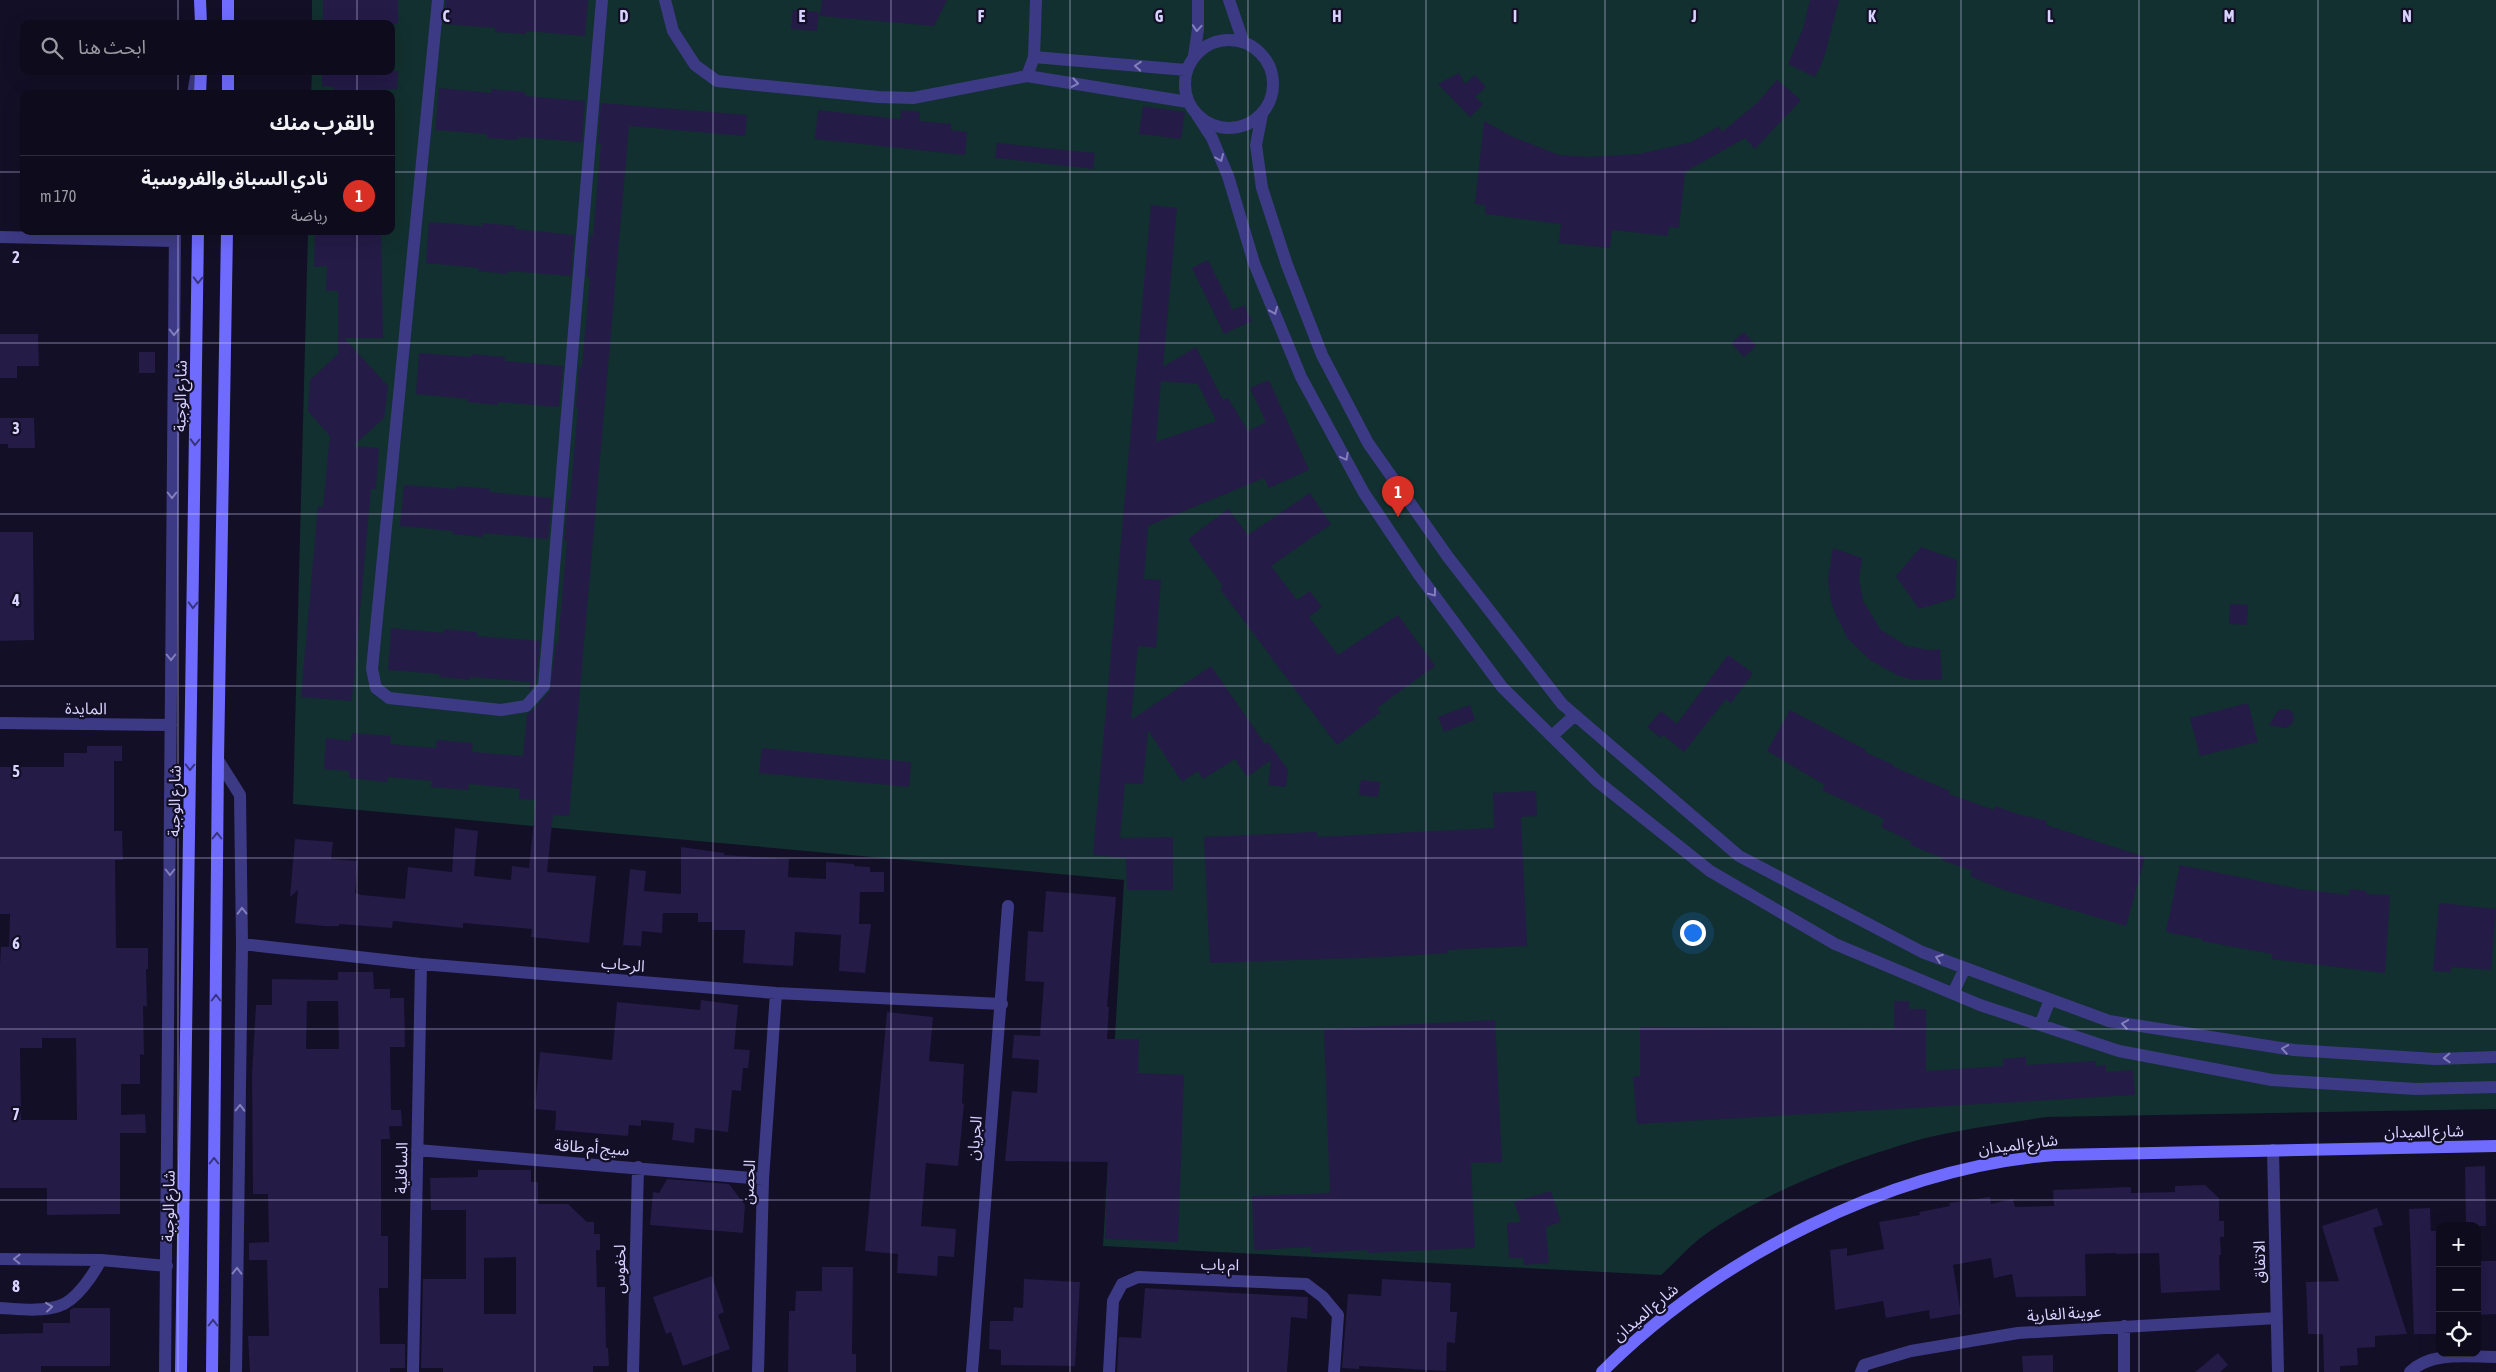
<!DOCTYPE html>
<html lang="ar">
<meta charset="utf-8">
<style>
:root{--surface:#0e0b1c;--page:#171425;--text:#f1f3f6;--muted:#9b9ba3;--line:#2e2b3b;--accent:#d93025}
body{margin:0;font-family:"Asap Condensed","Noto Sans Arabic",sans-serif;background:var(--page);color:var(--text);direction:rtl}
.controls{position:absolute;right:15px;bottom:15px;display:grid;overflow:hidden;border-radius:10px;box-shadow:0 5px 20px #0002}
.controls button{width:45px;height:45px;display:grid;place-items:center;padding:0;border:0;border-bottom:1px solid var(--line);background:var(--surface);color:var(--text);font:25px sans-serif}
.you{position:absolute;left:1692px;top:932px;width:18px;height:18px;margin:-12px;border:4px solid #fff;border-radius:50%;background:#1a73e8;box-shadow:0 0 0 8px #1a73e833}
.badge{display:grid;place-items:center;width:32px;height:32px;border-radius:50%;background:var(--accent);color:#fff;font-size:16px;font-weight:700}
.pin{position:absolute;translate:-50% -41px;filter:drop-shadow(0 1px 2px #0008)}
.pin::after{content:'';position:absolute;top:26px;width:18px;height:15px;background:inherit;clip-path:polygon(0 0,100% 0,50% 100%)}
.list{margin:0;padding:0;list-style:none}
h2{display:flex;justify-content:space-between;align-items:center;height:65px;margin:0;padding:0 20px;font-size:21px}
h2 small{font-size:16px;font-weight:400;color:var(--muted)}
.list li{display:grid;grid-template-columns:32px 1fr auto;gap:15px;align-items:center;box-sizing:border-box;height:80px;padding:0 20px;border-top:1px solid var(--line)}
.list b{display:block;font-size:19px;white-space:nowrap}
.list p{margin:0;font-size:16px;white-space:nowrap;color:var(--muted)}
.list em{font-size:16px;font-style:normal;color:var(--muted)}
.icon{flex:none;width:28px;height:28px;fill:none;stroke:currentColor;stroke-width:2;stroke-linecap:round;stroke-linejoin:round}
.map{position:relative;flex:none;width:2496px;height:1372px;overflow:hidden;direction:ltr}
.search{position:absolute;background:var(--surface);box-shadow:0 5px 20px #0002;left:20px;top:20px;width:375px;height:55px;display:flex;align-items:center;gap:12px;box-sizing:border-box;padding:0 18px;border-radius:10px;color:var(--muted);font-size:19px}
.panel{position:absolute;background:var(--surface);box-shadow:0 5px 20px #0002;left:20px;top:90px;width:375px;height:145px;border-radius:10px;direction:rtl}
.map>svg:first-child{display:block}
.green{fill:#12302f}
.building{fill:#241b47;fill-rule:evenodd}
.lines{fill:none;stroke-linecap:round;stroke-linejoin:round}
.street{stroke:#3d3a85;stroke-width:12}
.secondary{stroke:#6f6bff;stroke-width:12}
.oneway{stroke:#837fbc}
.oneway2{stroke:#38347d}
.grid{fill:none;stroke:#d9d4ff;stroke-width:1;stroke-opacity:0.55}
.labels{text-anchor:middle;stroke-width:4.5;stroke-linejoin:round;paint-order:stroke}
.street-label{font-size:16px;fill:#d9d4ff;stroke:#130f26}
.grid-label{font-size:16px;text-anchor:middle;font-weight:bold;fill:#d9d4ff;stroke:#130f26;stroke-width:4.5;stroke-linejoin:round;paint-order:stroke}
</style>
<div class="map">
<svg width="2496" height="1372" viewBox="0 0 2496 1372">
<rect width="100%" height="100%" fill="#130f26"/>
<!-- green -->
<path class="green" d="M312,0H2496V1109L2046,1117C2003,1124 1959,1129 1918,1140C1846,1161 1764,1192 1703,1236C1688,1247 1675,1263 1661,1275L1103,1246L1124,880L293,804L308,231H391V94H311L312,71H391V24H312Z"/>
<!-- building -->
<path class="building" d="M323,0H398V24H323Z
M446,0H588L585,36L526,31V34L495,32V28L444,24Z
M822,0H947L934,26L820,16Z
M1810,0H1839L1824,58L1815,77L1788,64L1803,29Z
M793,10L819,12L817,31L791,29Z
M322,71H398L397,89L373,90V93L333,92L334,87L322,86Z
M1459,73L1465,84L1475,75L1486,87L1475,97L1483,104L1470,117L1438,84Z
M1777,80L1801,100L1755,149L1745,138L1685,172L1679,228L1669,227L1668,236L1612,230L1610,248L1559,243L1561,224L1485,214V205L1475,204L1484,121L1513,137L1559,155L1589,157L1639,154L1692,142L1719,126L1722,132L1757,103Z
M439,88L491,93V89L525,92V96L585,101L582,142L518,137V140L487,138V134L435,130Z
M601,103L747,115L745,136L629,126L569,816L553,815L547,872L596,876L589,943L531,937L532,929L463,923V928L393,921L392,928L339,924V926H324L295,923L298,890L290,897L295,839L333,842L331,859L358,861L355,893L362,895L405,899L408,867L452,872L455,828L478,831L474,876L511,880L512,866L529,868L536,800L519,799L520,789L469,784L468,790L431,787L432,781L388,777L387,782L349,778V771L324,769L326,738L351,741L352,733L391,736L390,744L436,748L437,740L473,743L472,752L523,756L527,714L532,711L550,691L556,643H558L567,541H564L568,499H570L578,409L576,408L579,367H582L590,278L587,277L590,236H593L601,144H598Z
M1143,106L1185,112L1181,139L1139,134Z
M818,110L900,119L901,110L920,112L919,121L951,124V130L967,132L965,155L815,139Z
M997,143L1095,153L1093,169L995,158Z
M1151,205L1177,208L1163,367L1196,347L1223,400L1228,398L1248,431L1266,422L1250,388L1269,380L1309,470L1269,488L1264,478L1148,526L1144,579L1161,580L1156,648L1138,646L1131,720L1211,666L1265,744L1268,742L1288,770L1286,787L1268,785L1271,760L1247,777L1235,759L1203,779L1198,771L1182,782L1148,730L1143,784L1125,783L1120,838L1173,837V890H1127L1126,858L1093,855ZM1161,381L1198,384L1216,421L1156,442Z
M429,222L482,226V223L515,226V229L574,235L571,276L508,271V274L478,271V268L426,263Z
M315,231H381L383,338H344L388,386L384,418L353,446L379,448L376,489H371L352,701L301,697L318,506L323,507L330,436L308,411L310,380L338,354V291H326L327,266L314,267Z
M1208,260L1233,310L1244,305L1252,321L1224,334L1192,268Z
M1744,332L1756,346L1744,357L1731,343Z
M0,334H38L39,366H17V378H0Z
M139,352H155V373H139Z
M419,353L472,357V354L505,357V361L563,366L559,407L498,402V405L467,402L468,399L416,394Z
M0,418H34L35,448H8V444H0Z
M404,485L456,489L457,486L490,489V492L552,498L548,539L483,533V537L452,534L453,531L400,526Z
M1310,493L1331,524L1271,566L1297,600L1310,591L1322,607L1309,617L1338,655L1398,615L1435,666L1377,708L1381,712L1337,745L1220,589L1223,586L1188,539L1228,509L1248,535Z
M0,532H33L34,640L0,641Z
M1921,547L1957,560L1955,598L1919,609L1896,576Z
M1833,548L1862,558L1859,579L1863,601L1881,630L1907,646L1929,650L1940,649L1942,680H1912L1897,675L1870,660L1848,639L1834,611L1830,596L1828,579Z
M2230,604L2248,605L2247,625L2229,624Z
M391,628L444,633V629L477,632V636L540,641L536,683L529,691L530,682L470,677V680L439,677L440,674L388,670Z
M1728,655L1753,673L1731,703L1726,699L1684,752L1663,735L1661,738L1647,727L1661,711L1677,724Z
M2248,703L2258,742L2200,756L2190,718Z
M1470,705L1475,720L1444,732L1438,717Z
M2282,709H2288L2293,713L2294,718L2292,724L2285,728L2269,725L2278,711Z
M1790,710L1866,750L1865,752L1894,765V767L1950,791L1949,794L1994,810L1995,806L2027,817V816L2047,821L2046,825L2145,857L2126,926L2004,890L1970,876L1972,871L1942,860L1943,858L1910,845L1912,842L1881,827L1884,819L1822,790L1825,785L1767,751Z
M87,746H122V761H114V831H122L123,860H115L116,948H148V969H146L147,1006H143L144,1055L140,1054V1084H121V1115L145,1114L146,1133H120V1214L47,1215V1188H0V965L1,947H9L10,914H0V767H64V753H87ZM42,1038H76L77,1120H21L20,1048H42Z
M762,748L911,762L909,787L759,773Z
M1361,780L1380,782L1378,797L1359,795Z
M1536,791L1537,816L1521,817L1527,946L1448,950V953L1387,957L1210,963L1204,837L1317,832V837L1494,828L1493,793Z
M681,847L724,853V855L789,859L788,877L826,879V862L854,864V866L870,867V872H884V892H860L859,924H871L865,973L839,971L841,935L795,932L793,966L743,963L745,930H712V922H698V913H663L662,933L642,931L641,946L623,945L630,869L646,871L644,891L681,894Z
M2180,865L2299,889L2349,895V889L2367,891L2366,894L2390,895L2385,973L2272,959V954L2202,941V939L2166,932Z
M1046,891L1116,897L1107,1007H1109L1107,1039H1139L1138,1073L1184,1075L1178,1242L1105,1239L1108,1162L1005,1161L1012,1091L1037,1093L1039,1060L1012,1058L1014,1035L1040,1036L1044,982L1025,981L1028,931L1043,932Z
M2439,903L2496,909L2491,970L2451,967V972L2433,971Z
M338,972H373L374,989H390V998H404L405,1047H390L391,1110H401L402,1126H389L390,1139H381V1236H388V1288H379L380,1344H405V1368H390V1372H250L248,1336H269L267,1260H249V1243L269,1242L268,1194H253L252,1074L256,1005H272V979L338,980ZM307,1001H338L339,1049H306Z
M701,1000L738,1005L734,1049L750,1050L748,1068H743L741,1091L732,1090L728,1132L695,1128L694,1143L672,1140L674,1123L641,1120V1126L629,1125L628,1136L555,1130L556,1111L535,1109L540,1052L612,1060L617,1002L700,1010Z
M1894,1001H1909V1009H1926V1071L2003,1066V1059L2026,1057V1065L2096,1061V1066L2106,1065V1072L2133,1070L2135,1095L1637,1124L1633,1077L1640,1076V1027L1894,1029Z
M887,1012L933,1017L929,1061L964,1064L962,1103L964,1104L958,1166L926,1163L921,1226L956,1229L954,1257L938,1256L937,1276L897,1273L898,1254L865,1251Z
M1495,1020L1502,1162L1471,1163L1475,1248L1368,1253V1250L1311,1253V1247L1254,1250L1252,1196L1330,1193L1324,1029Z
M2485,1166L2486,1226H2466L2465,1167Z
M478,1170H531V1182H538V1204H568L587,1222H594V1234H600V1250H596L597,1287H605L606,1348H608L609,1366H593V1372H443V1368H421L423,1279H466V1210H431L430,1178L478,1177ZM516,1257V1314H484V1258Z
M667,1179L729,1184L745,1205L743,1233L650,1225L653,1192L659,1193Z
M2205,1185L2219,1198V1221H2224V1237H2220L2221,1255H2219L2220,1290L2161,1293L2159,1253L2116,1254V1253L2085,1254L2086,1296L2016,1297L2012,1274L1994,1278L1991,1258L1953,1265L1961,1314L1930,1319L1929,1310L1886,1318L1883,1301L1835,1310L1830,1250L1847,1248V1256L1884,1249L1879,1222L1920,1215L1919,1212L1950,1206L1949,1203L1990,1197L1991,1204L2013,1199L2015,1207L2054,1206L2053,1190L2131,1187V1193L2175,1192V1186Z
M1551,1191L1561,1222L1546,1227L1549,1263L1524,1265L1523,1258H1509L1507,1223L1521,1222L1514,1202Z
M2377,1208L2383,1225L2373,1228L2407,1334L2375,1336V1347L2357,1348L2358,1365L2340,1366V1372H2324L2323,1334H2308L2306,1282L2339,1281L2322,1226Z
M2430,1208L2431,1231H2440V1334H2414L2409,1209Z
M2477,1261H2496V1314L2477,1315Z
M822,1267H853L852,1354H856V1372H788L789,1311H795L796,1291H822Z
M712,1276L724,1312L718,1315L730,1349L683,1366L671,1332L666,1334L653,1297Z
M1024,1279L1080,1282L1075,1366L1001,1365V1350L989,1349L990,1321H1013L1014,1307L1023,1308Z
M1382,1279L1451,1283L1450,1312H1457L1455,1343L1447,1342L1446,1371L1359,1366V1369L1342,1368L1348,1294L1381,1296Z
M1145,1288L1308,1297L1307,1319L1291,1317L1287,1372H1117L1119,1337L1141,1338Z
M73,1308H110V1366H41V1372H0V1334L43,1333V1323H70V1310Z
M2218,1353L2228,1365L2220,1372H2195Z
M2053,1355V1372H2023L2022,1356Z"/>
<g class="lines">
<!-- street -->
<path class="street" d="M438,0L372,669L376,688L389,698L501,710L526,706L544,686L602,0
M665,0L673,31L695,65L717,81L878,97L913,98L1027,76L1034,57L1036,0
M1229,0L1243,41
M1185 84a44 44 0 1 1 88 0a44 44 0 1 1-88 0Z
M1194,56L1198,29V0
M1034,57L1186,70
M1027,76L1188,102
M193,94L197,71
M1262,114L1256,145L1262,188L1287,265L1322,355L1368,443L1448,557L1562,704L1739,856L1922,952L2109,1021L2294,1050L2435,1059L2496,1057
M1197,115L1212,138L1228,176L1254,263L1301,377L1364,493L1419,575L1502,687L1597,781L1710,871L1835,944L1980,1005L2119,1051L2272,1080L2416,1089L2496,1087
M0,237L174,241
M0,723L171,725
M1552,736L1575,715
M218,760L240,795L242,944L236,1372
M242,944L421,964L776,993L1002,1004
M1953,993L1965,968
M2040,1025L2050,1000
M417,1150L763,1179
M2273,1150L2278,1372
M0,1259L101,1260L167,1266
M0,1308C19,1309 41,1312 59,1306C76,1301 93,1275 101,1260
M2124,1326V1372
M165,1372L175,231
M413,1372L421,964
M633,1372L638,1167
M758,1372L763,1179L776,993
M972,1372L1008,906
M1109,1372L1113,1301L1122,1284L1138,1277L1306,1284L1323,1297L1338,1315L1334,1372
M1861,1372L1864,1365L1911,1351L2018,1333L2277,1318
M2410,1372C2431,1351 2468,1357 2496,1357"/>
<!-- secondary -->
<path class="secondary" d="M200,0L201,24
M228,24V0
M200,94L201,71
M228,94V71
M181,1372L198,231
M212,1372L218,760L227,231
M1602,1372C1717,1257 1891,1168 2055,1155L2496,1146"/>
</g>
<!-- one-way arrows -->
<defs><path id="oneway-chevron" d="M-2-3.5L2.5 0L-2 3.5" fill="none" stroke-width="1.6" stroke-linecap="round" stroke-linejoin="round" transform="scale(1.25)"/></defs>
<g class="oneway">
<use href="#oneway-chevron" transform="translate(1197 28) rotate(94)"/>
<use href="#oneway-chevron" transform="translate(1138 66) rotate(-175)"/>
<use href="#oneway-chevron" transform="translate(1075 83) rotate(10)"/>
<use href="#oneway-chevron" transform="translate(1220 158) rotate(67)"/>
<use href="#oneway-chevron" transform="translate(1274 311) rotate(67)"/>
<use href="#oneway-chevron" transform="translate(174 332) rotate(90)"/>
<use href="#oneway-chevron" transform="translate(1345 457) rotate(62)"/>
<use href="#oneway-chevron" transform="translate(172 495) rotate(90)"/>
<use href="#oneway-chevron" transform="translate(1433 593) rotate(53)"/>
<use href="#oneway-chevron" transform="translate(171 657) rotate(90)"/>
<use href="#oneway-chevron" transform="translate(170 872) rotate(90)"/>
<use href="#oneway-chevron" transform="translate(242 911) rotate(-91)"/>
<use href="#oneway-chevron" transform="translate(1939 958) rotate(-160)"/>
<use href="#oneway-chevron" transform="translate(2125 1024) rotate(-171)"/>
<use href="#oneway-chevron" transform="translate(2285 1049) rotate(-171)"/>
<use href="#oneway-chevron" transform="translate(2447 1058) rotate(178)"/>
<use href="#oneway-chevron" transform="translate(240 1108) rotate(-89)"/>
<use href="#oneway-chevron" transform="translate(17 1259) rotate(-179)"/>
<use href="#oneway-chevron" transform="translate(237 1271) rotate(-89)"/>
<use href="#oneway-chevron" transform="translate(49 1307) rotate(-6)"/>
</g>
<g class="oneway2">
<use href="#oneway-chevron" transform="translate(198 280) rotate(91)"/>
<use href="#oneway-chevron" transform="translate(195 442) rotate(91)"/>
<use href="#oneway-chevron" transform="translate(193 605) rotate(91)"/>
<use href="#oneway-chevron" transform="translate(190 767) rotate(91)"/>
<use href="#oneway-chevron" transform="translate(217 836) rotate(-90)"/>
<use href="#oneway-chevron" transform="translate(216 998) rotate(-90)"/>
<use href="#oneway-chevron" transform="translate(214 1161) rotate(-90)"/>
<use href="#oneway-chevron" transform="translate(213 1323) rotate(-90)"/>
</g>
<!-- grid -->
<path class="grid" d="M178,0V24M357,0V24M535,0V1372M713,0V1372M891,0V1372M1070,0V1372M1248,0V1372M1426,0V1372M1605,0V1372M1783,0V1372M1961,0V1372M2139,0V1372M2318,0V1372M178,71V94M357,71V94M0,172H24M391,172H2496M178,231V1372M357,231V1372M0,343H2496M0,514H2496M0,686H2496M0,858H2496M0,1029H2496M0,1200H2496"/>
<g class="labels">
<!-- street labels -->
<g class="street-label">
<text transform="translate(180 396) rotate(-89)" y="6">شارع الوجبة</text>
<text transform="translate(86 708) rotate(1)" y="6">المايدة</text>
<text transform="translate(174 801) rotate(-89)" y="6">شارع الوجبة</text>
<text transform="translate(623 964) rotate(5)" y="6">الرحاب</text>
<text transform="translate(2424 1131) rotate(-1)" y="6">شارع الميدان</text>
<text transform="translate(974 1138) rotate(-85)" y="6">الجريان</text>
<text transform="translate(2018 1144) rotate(-7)" y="6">شارع الميدان</text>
<text transform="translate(592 1147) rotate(4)" y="6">سيج أم طاقة</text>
<text transform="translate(401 1168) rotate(-89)" y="6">السافلية</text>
<text transform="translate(748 1182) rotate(-87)" y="6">الحصن</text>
<text transform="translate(168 1206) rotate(-89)" y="6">شارع الوجبة</text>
<text transform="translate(2259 1262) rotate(-91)" y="6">الاتفاق</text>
<text transform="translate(1220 1264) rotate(2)" y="6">ام باب</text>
<text transform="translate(619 1269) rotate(-89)" y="6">لخفوس</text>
<text transform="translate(1645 1312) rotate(-40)" y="6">شارع الميدان</text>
<text transform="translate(2064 1313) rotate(-4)" y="6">عوينة الغارية</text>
</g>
</g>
<g class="grid-label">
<text x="446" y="22">C</text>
<text x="624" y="22">D</text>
<text x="802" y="22">E</text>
<text x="981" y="22">F</text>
<text x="1159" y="22">G</text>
<text x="1337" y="22">H</text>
<text x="1515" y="22">I</text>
<text x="1694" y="22">J</text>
<text x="1872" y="22">K</text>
<text x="2050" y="22">L</text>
<text x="2229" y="22">M</text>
<text x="2407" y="22">N</text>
<text x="16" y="263">2</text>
<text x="16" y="434">3</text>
<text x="16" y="606">4</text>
<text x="16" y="777">5</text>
<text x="16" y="949">6</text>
<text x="16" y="1120">7</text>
<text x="16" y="1292">8</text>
</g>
</svg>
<div class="controls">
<button>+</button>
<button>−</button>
<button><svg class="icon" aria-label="locate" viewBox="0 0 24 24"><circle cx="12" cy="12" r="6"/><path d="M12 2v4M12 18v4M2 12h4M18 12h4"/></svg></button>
</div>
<div class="you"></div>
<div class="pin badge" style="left:1398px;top:517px">1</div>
<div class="search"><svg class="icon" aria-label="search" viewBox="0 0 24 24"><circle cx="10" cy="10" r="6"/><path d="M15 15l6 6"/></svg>ابحث هنا</div>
<section class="panel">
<h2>بالقرب منك<small></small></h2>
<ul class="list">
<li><span class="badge">1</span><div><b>نادي السباق والفروسية</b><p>رياضة</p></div><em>170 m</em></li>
</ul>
</section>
</div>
